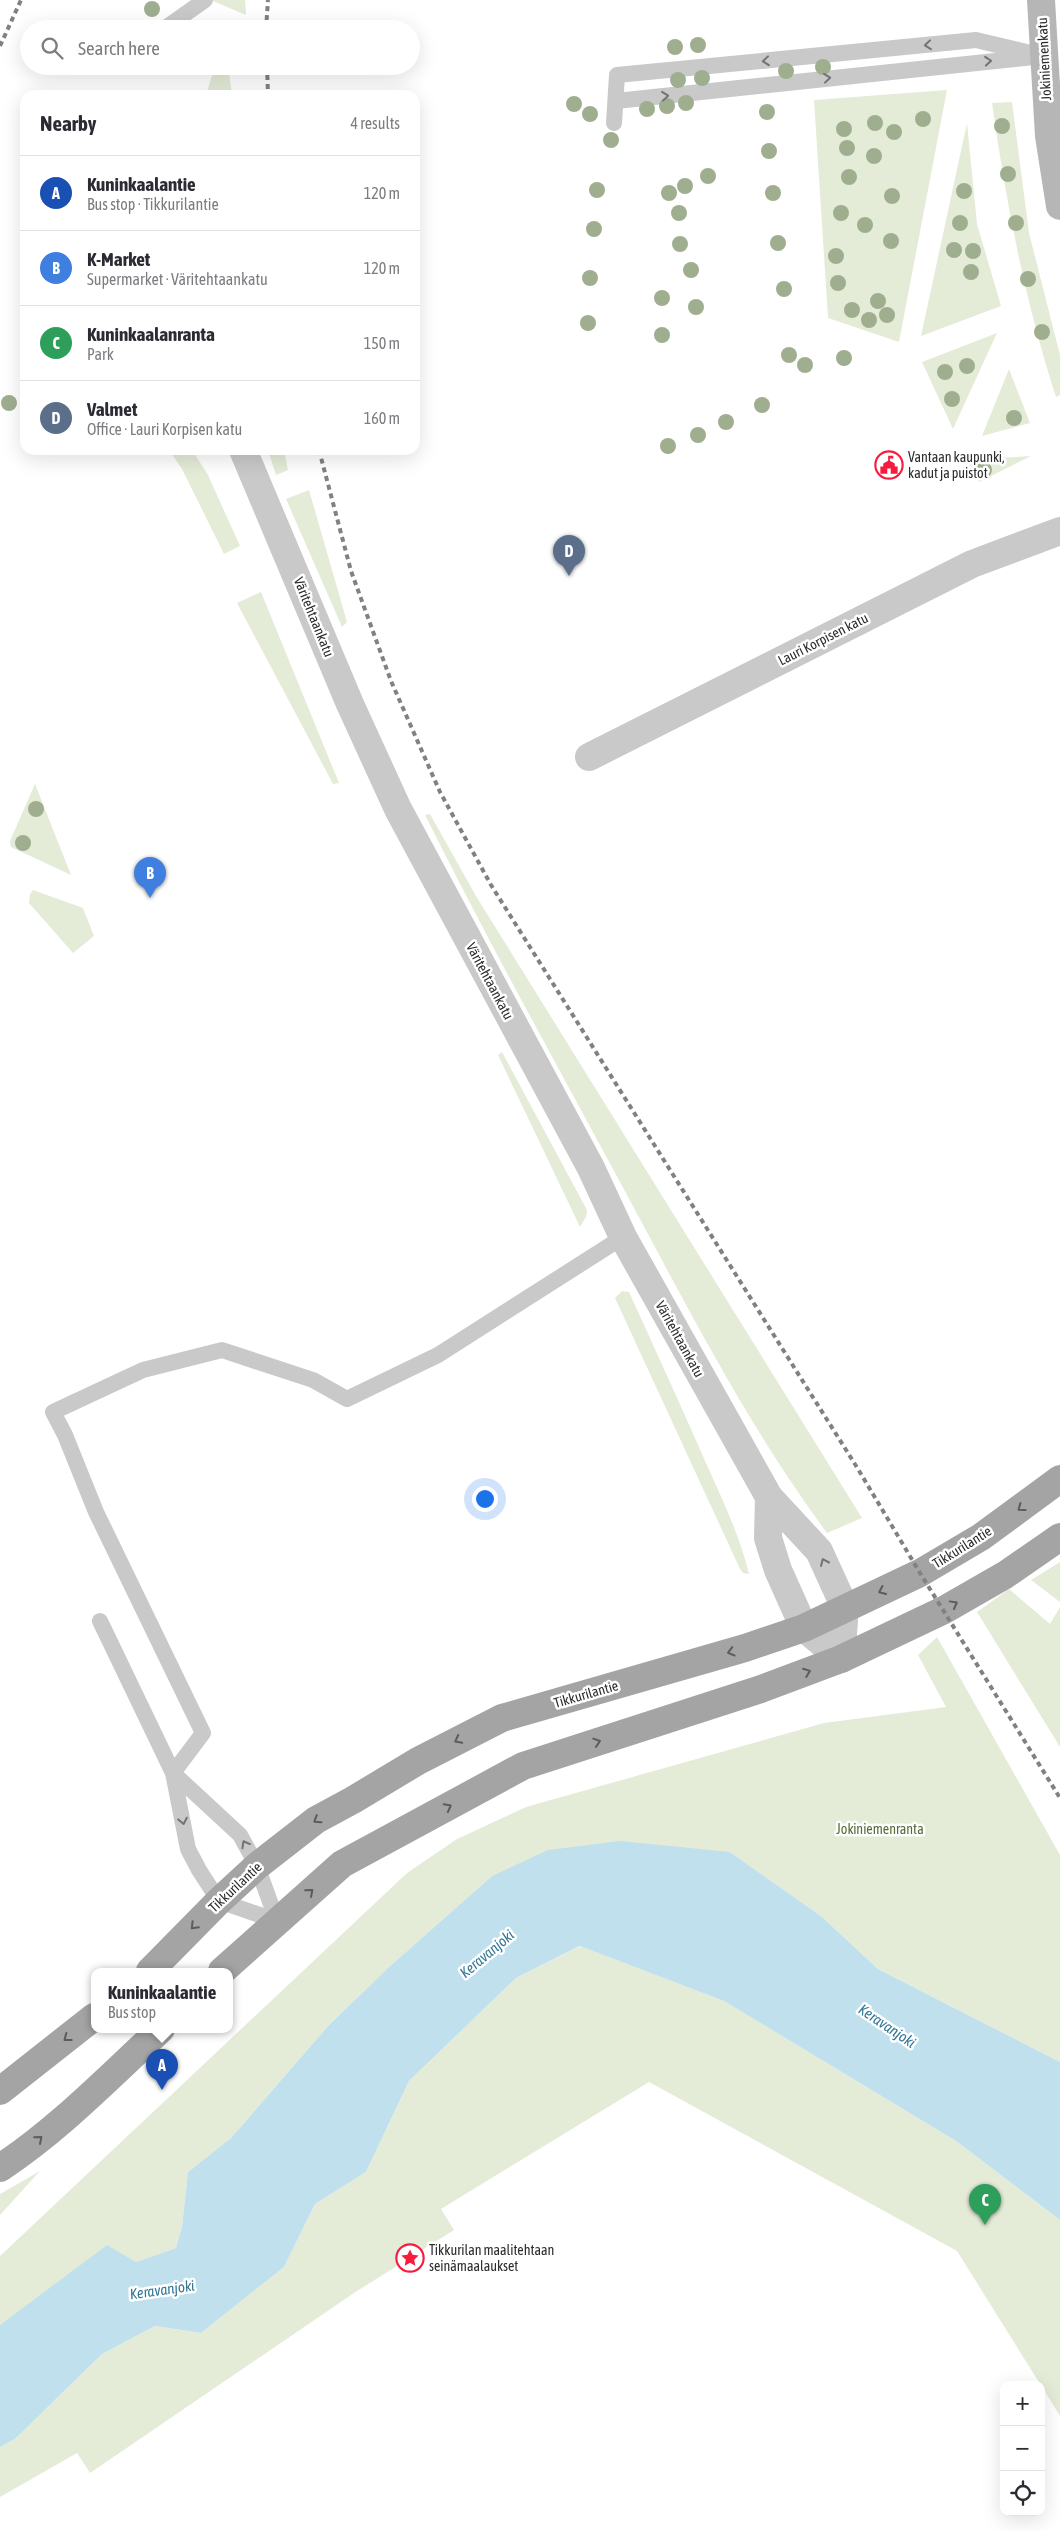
<!DOCTYPE html>
<meta charset="utf-8">
<style>
:root{--surface:#fff;--page:#f7f7f7;--text:#2b2b33;--muted:#7c7c81;--line:#e1e1e2;--accent:#f71b3d}
body{margin:0;font-family:"Asap Condensed",sans-serif;background:var(--page);color:var(--text)}
.controls{position:absolute;right:15px;bottom:15px;display:grid;overflow:hidden;border-radius:10px;box-shadow:0 5px 20px #0002}
.controls button{width:45px;height:45px;display:grid;place-items:center;padding:0;border:0;border-bottom:1px solid var(--line);background:var(--surface);color:var(--text);font:25px sans-serif}
.you{position:absolute;left:484px;top:1498px;width:18px;height:18px;margin:-12px;border:4px solid #fff;border-radius:50%;background:#1a73e8;box-shadow:0 0 0 8px #1a73e833}
.badge{display:grid;place-items:center;width:32px;height:32px;border-radius:50%;background:var(--accent);color:#fff;font-size:16px;font-weight:700}
.pin{position:absolute;translate:-50% -41px;filter:drop-shadow(0 1px 2px #0008)}
.pin::after{content:'';position:absolute;top:26px;width:18px;height:15px;background:inherit;clip-path:polygon(0 0,100% 0,50% 100%)}
.popup{position:absolute;left:91px;top:1968px;width:142px;height:65px;box-sizing:border-box;display:grid;place-content:center;border-radius:10px;background:var(--surface);filter:drop-shadow(0 1px 4px #0005);font-size:16px;white-space:nowrap;color:var(--muted)}
.popup b{font-size:19px;color:var(--text)}
.popup::after{content:'';position:absolute;left:50%;top:100%;margin-left:-10px;border:10px solid transparent;border-top-color:var(--surface)}
.list{margin:0;padding:0;list-style:none}
h2{display:flex;justify-content:space-between;align-items:center;height:65px;margin:0;padding:0 20px;font-size:21px}
h2 small{font-size:16px;font-weight:400;color:var(--muted)}
.list li{display:grid;grid-template-columns:32px 1fr auto;gap:15px;align-items:center;box-sizing:border-box;height:75px;padding:0 20px;border-top:1px solid var(--line)}
.list b{display:block;font-size:19px;white-space:nowrap}
.list p{margin:0;font-size:16px;white-space:nowrap;color:var(--muted)}
.list em{font-size:16px;font-style:normal;color:var(--muted)}
.icon{flex:none;width:28px;height:28px;fill:none;stroke:currentColor;stroke-width:2;stroke-linecap:round;stroke-linejoin:round}
.map{position:relative;flex:none;width:1060px;height:2531px;overflow:hidden}
.search{position:absolute;background:var(--surface);box-shadow:0 5px 20px #0002;left:20px;top:20px;width:400px;height:55px;display:flex;align-items:center;gap:12px;box-sizing:border-box;padding:0 18px;border-radius:28px;color:var(--muted);font-size:19px}
.panel{position:absolute;background:var(--surface);box-shadow:0 5px 20px #0002;left:20px;top:90px;width:400px;height:365px;border-radius:15px}
.map>svg:first-child{display:block}
.green{fill:#e4ecd8}
.water{fill:#c1e0ee}
.lines{fill:none;stroke-linecap:round;stroke-linejoin:round}
.service{stroke:#c9c9c9;stroke-width:16}
.minor{stroke:#c9c9c9;stroke-width:28}
.secondary{stroke:#b6b6b6;stroke-width:28}
.primary{stroke:#a4a4a4;stroke-width:28}
.rail{stroke:#818181;stroke-width:4;stroke-dasharray:5 4;stroke-linecap:butt}
.tree{fill:#a0ae90}
.oneway{stroke:#737373}
.oneway2{stroke:#5c5c5c}
.labels{text-anchor:middle;stroke-width:5;stroke-linejoin:round;paint-order:stroke}
.street-label{font-size:14px;fill:#2c2c2c;stroke:#fff}
.poi-label{font-size:14px;fill:#2c2c2c;stroke:#fff;text-anchor:start}
.park-label{font-size:14px;fill:#536c36;stroke:#fff}
.water-label{font-size:15px;font-style:italic;fill:#337796;stroke:#fff}
</style>
<div class="map">
<svg width="1060" height="2531" viewBox="0 0 1060 2531">
<rect width="100%" height="100%" fill="#fff"/>
<!-- green -->
<path class="green" d="M212,0H245L246,15L215,2Z
M215,66H222L229,73L232,95H206Z
M947,90L899,342L828,318L814,100Z
M1012,102L1029,233L1060,355V395L1056,397C1025,301 1006,203 992,103Z
M967,123L977,224L1001,306L921,336Z
M997,333L953,429L922,362Z
M1009,369L1030,423L982,436Z
M169,450H192L208,475L240,546L224,554L182,469Z
M268,450H284L288,470L276,475Z
M1031,456L979,482L967,460Z
M309,490L347,622L342,627L286,499Z
M261,592L339,783L333,784L237,603Z
M35,784L71,875L11,847L10,841Z
M430,814L476,896L862,1518L827,1533C749,1428 689,1310 627,1195C559,1069 489,943 425,815Z
M33,890L83,908L94,936L73,953L29,903L30,894Z
M502,1052L587,1210L586,1217L580,1227L498,1055Z
M622,1291L629,1292C655,1349 681,1406 706,1463C722,1499 740,1536 749,1574L743,1573L740,1569L615,1298Z
M1060,1562V1602L1031,1580Z
M1009,1589L1050,1624L1060,1607V1747L977,1612Z
M937,1637L1060,1855V2062L878,1969L821,1916L730,1852L492,1876L389,1967L328,2026L231,2138L188,2172L182,2226L176,2248L136,2262L16,2315L0,2325V2256L407,1873L457,1839L526,1807L824,1723L946,1707L918,1655Z
M581,1946L724,2001L956,2141L1060,2220V2416L957,2251L649,2082L441,2209L454,2230L354,2293L90,2473L77,2453L0,2497V2447L15,2439L102,2354L155,2326L201,2333L284,2267L315,2204L366,2172L409,2081L516,1978Z
M40,2171L0,2215V2194Z"/>
<!-- water -->
<path class="water" d="M620,1841L730,1852L821,1916L878,1969L1060,2062V2220L956,2141L724,2001L580,1946L516,1978L409,2081L366,2172L315,2204L284,2267L201,2333L155,2326L102,2354L15,2439L0,2447V2325L107,2245L136,2262L176,2248L182,2226L188,2172L231,2138L328,2026L389,1967L492,1876L548,1850Z"/>
<g class="lines">
<!-- service -->
<path class="service" d="M164,29L205,0
M614,123L617,75L976,40L1043,56L616,101
M100,1621L173,1773L188,1849L199,1870L219,1901L277,1921
M173,1773L203,1733L96,1512L65,1435L53,1412L143,1370L222,1350L313,1380L347,1399L438,1355L623,1237
M173,1773L240,1835L257,1866L277,1921"/>
<!-- minor -->
<path class="minor" d="M243,450L350,704L398,809L591,1168L623,1237L769,1497L819,1551L845,1608L841,1659
M589,757L972,564L1060,531
M769,1497L768,1538L778,1570L804,1628L841,1659"/>
<!-- secondary -->
<path class="secondary" d="M1041,0L1049,136L1060,206"/>
<!-- primary -->
<path class="primary" d="M150,1971L219,1901L257,1866L316,1820L353,1800L418,1761L502,1718L745,1648L804,1628L920,1573L981,1537L1060,1479
M222,1971L342,1864L523,1766L761,1689L841,1659L944,1610L1005,1575L1060,1537
M0,2091L94,2017
M0,2168C59,2129 109,2077 161,2029"/>
<!-- rail -->
<path class="rail" d="M266,29L268,0
M0,46L21,0
M267,66L268,95
M319,450L351,571L391,681L440,792L491,885L858,1469L920,1573L1060,1798"/>
</g>
<!-- trees -->
<g class="tree">
<circle cx="152" cy="9" r="8"/>
<circle cx="698" cy="45" r="8"/>
<circle cx="675" cy="47" r="8"/>
<circle cx="823" cy="67" r="8"/>
<circle cx="786" cy="71" r="8"/>
<circle cx="702" cy="78" r="8"/>
<circle cx="678" cy="80" r="8"/>
<circle cx="686" cy="103" r="8"/>
<circle cx="574" cy="104" r="8"/>
<circle cx="667" cy="106" r="8"/>
<circle cx="647" cy="109" r="8"/>
<circle cx="767" cy="112" r="8"/>
<circle cx="590" cy="114" r="8"/>
<circle cx="923" cy="119" r="8"/>
<circle cx="875" cy="123" r="8"/>
<circle cx="1002" cy="126" r="8"/>
<circle cx="844" cy="129" r="8"/>
<circle cx="894" cy="132" r="8"/>
<circle cx="611" cy="140" r="8"/>
<circle cx="847" cy="148" r="8"/>
<circle cx="769" cy="151" r="8"/>
<circle cx="874" cy="156" r="8"/>
<circle cx="1008" cy="174" r="8"/>
<circle cx="708" cy="176" r="8"/>
<circle cx="849" cy="177" r="8"/>
<circle cx="685" cy="186" r="8"/>
<circle cx="597" cy="190" r="8"/>
<circle cx="964" cy="191" r="8"/>
<circle cx="669" cy="193" r="8"/>
<circle cx="773" cy="193" r="8"/>
<circle cx="892" cy="196" r="8"/>
<circle cx="679" cy="213" r="8"/>
<circle cx="841" cy="213" r="8"/>
<circle cx="960" cy="223" r="8"/>
<circle cx="1016" cy="223" r="8"/>
<circle cx="865" cy="225" r="8"/>
<circle cx="594" cy="229" r="8"/>
<circle cx="891" cy="241" r="8"/>
<circle cx="778" cy="243" r="8"/>
<circle cx="680" cy="244" r="8"/>
<circle cx="954" cy="250" r="8"/>
<circle cx="973" cy="251" r="8"/>
<circle cx="836" cy="256" r="8"/>
<circle cx="691" cy="270" r="8"/>
<circle cx="971" cy="272" r="8"/>
<circle cx="590" cy="278" r="8"/>
<circle cx="1028" cy="279" r="8"/>
<circle cx="838" cy="283" r="8"/>
<circle cx="784" cy="289" r="8"/>
<circle cx="662" cy="298" r="8"/>
<circle cx="878" cy="301" r="8"/>
<circle cx="696" cy="307" r="8"/>
<circle cx="852" cy="310" r="8"/>
<circle cx="887" cy="315" r="8"/>
<circle cx="869" cy="320" r="8"/>
<circle cx="588" cy="323" r="8"/>
<circle cx="1042" cy="332" r="8"/>
<circle cx="662" cy="335" r="8"/>
<circle cx="789" cy="355" r="8"/>
<circle cx="844" cy="358" r="8"/>
<circle cx="805" cy="365" r="8"/>
<circle cx="967" cy="366" r="8"/>
<circle cx="945" cy="372" r="8"/>
<circle cx="952" cy="399" r="8"/>
<circle cx="9" cy="403" r="8"/>
<circle cx="762" cy="405" r="8"/>
<circle cx="1014" cy="418" r="8"/>
<circle cx="726" cy="422" r="8"/>
<circle cx="698" cy="435" r="8"/>
<circle cx="668" cy="446" r="8"/>
<circle cx="984" cy="470" r="8"/>
<circle cx="36" cy="809" r="8"/>
<circle cx="23" cy="843" r="8"/>
</g>
<!-- one-way arrows -->
<defs><path id="oneway-chevron" d="M-2-3.5L2.5 0L-2 3.5" fill="none" stroke-width="1.6" stroke-linecap="round" stroke-linejoin="round" transform="scale(1.25)"/></defs>
<g class="oneway">
<use href="#oneway-chevron" transform="translate(928 45) rotate(174)"/>
<use href="#oneway-chevron" transform="translate(766 61) rotate(174)"/>
<use href="#oneway-chevron" transform="translate(988 61) rotate(-5)"/>
<use href="#oneway-chevron" transform="translate(827 78) rotate(-6)"/>
<use href="#oneway-chevron" transform="translate(665 96) rotate(-6)"/>
<use href="#oneway-chevron" transform="translate(824 1562) rotate(-114)"/>
<use href="#oneway-chevron" transform="translate(183 1821) rotate(79)"/>
<use href="#oneway-chevron" transform="translate(245 1844) rotate(-119)"/>
</g>
<g class="oneway2">
<use href="#oneway-chevron" transform="translate(1021 1508) rotate(144)"/>
<use href="#oneway-chevron" transform="translate(882 1591) rotate(155)"/>
<use href="#oneway-chevron" transform="translate(954 1604) rotate(-29)"/>
<use href="#oneway-chevron" transform="translate(731 1652) rotate(164)"/>
<use href="#oneway-chevron" transform="translate(807 1672) rotate(-21)"/>
<use href="#oneway-chevron" transform="translate(458 1740) rotate(153)"/>
<use href="#oneway-chevron" transform="translate(597 1742) rotate(-18)"/>
<use href="#oneway-chevron" transform="translate(448 1807) rotate(-28)"/>
<use href="#oneway-chevron" transform="translate(317 1820) rotate(147)"/>
<use href="#oneway-chevron" transform="translate(310 1892) rotate(-41)"/>
<use href="#oneway-chevron" transform="translate(194 1926) rotate(134)"/>
<use href="#oneway-chevron" transform="translate(67 2038) rotate(142)"/>
<use href="#oneway-chevron" transform="translate(39 2139) rotate(-41)"/>
</g>
<!-- icons -->
<defs>
<g id="civic-ring" transform="scale(1.4375)"><circle r="9.5" fill="#fff" stroke="#f71b3d" stroke-width="1.5"/><path d="M-.6-6.5H3V-4.5H.6V-3L4-1V1h2V6H-6V1h2V-1L-.6-3ZM-1.2 2.5V6h2.4V2.5Z" fill="#f71b3d"/></g>
<g id="sight-ring" transform="scale(1.4375)"><circle r="9.5" fill="#fff" stroke="#f71b3d" stroke-width="1.5"/><path d="M0-6L1.8-2.2L6-1.7L2.9 1.2L3.7 5.4L0 3.3L-3.7 5.4L-2.9 1.2L-6-1.7L-1.8-2.2Z" fill="#f71b3d"/></g>
</defs>
<g fill-rule="evenodd">
<use href="#civic-ring" x="889" y="465"/>
<use href="#sight-ring" x="410" y="2258"/>
</g>
<g class="labels">
<!-- street labels -->
<g class="street-label">
<text transform="translate(1044 59) rotate(-93)" y="5">Jokiniemenkatu</text>
<text transform="translate(314 617) rotate(68)" y="5">Väritehtaankatu</text>
<text transform="translate(823 639) rotate(-27)" y="5">Lauri Korpisen katu</text>
<text transform="translate(490 981) rotate(62)" y="5">Väritehtaankatu</text>
<text transform="translate(680 1339) rotate(61)" y="5">Väritehtaankatu</text>
<text transform="translate(962 1547) rotate(-32)" y="5">Tikkurilantie</text>
<text transform="translate(586 1694) rotate(-16)" y="5">Tikkurilantie</text>
<text transform="translate(235 1887) rotate(-43)" y="5">Tikkurilantie</text>
</g>
<!-- poi labels -->
<g class="poi-label">
<text x="908" y="462">Vantaan kaupunki,<tspan x="908" dy="16">kadut ja puistot</tspan></text>
<text x="429" y="2255">Tikkurilan maalitehtaan<tspan x="429" dy="16">seinämaalaukset</tspan></text>
</g>
<!-- park labels -->
<g class="park-label">
<text x="880" y="1834">Jokiniemenranta</text>
</g>
<!-- water labels -->
<g class="water-label">
<text transform="translate(487 1954) rotate(-40)" y="5">Keravanjoki</text>
<text transform="translate(887 2026) rotate(34)" y="5">Keravanjoki</text>
<text transform="translate(162 2290) rotate(-8)" y="5">Keravanjoki</text>
</g>
</g>
</svg>
<div class="controls">
<button>+</button>
<button>−</button>
<button><svg class="icon" aria-label="locate" viewBox="0 0 24 24"><circle cx="12" cy="12" r="6"/><path d="M12 2v4M12 18v4M2 12h4M18 12h4"/></svg></button>
</div>
<div class="you"></div>
<div class="pin badge" style="left:162px;top:2090px;background:#1a4fb4">A</div>
<div class="popup"><b>Kuninkaalantie</b>Bus stop</div>
<div class="pin badge" style="left:150px;top:898px;background:#3f7fe0">B</div>
<div class="pin badge" style="left:985px;top:2225px;background:#2e9e5b">C</div>
<div class="pin badge" style="left:569px;top:576px;background:#5c6f8a">D</div>
<div class="search"><svg class="icon" aria-label="search" viewBox="0 0 24 24"><circle cx="10" cy="10" r="6"/><path d="M15 15l6 6"/></svg>Search here</div>
<section class="panel">
<h2>Nearby<small>4 results</small></h2>
<ul class="list">
<li><span class="badge" style="background:#1a4fb4">A</span><div><b>Kuninkaalantie</b><p>Bus stop · Tikkurilantie</p></div><em>120 m</em></li>
<li><span class="badge" style="background:#3f7fe0">B</span><div><b>K-Market</b><p>Supermarket · Väritehtaankatu</p></div><em>120 m</em></li>
<li><span class="badge" style="background:#2e9e5b">C</span><div><b>Kuninkaalanranta</b><p>Park</p></div><em>150 m</em></li>
<li><span class="badge" style="background:#5c6f8a">D</span><div><b>Valmet</b><p>Office · Lauri Korpisen katu</p></div><em>160 m</em></li>
</ul>
</section>
</div>
